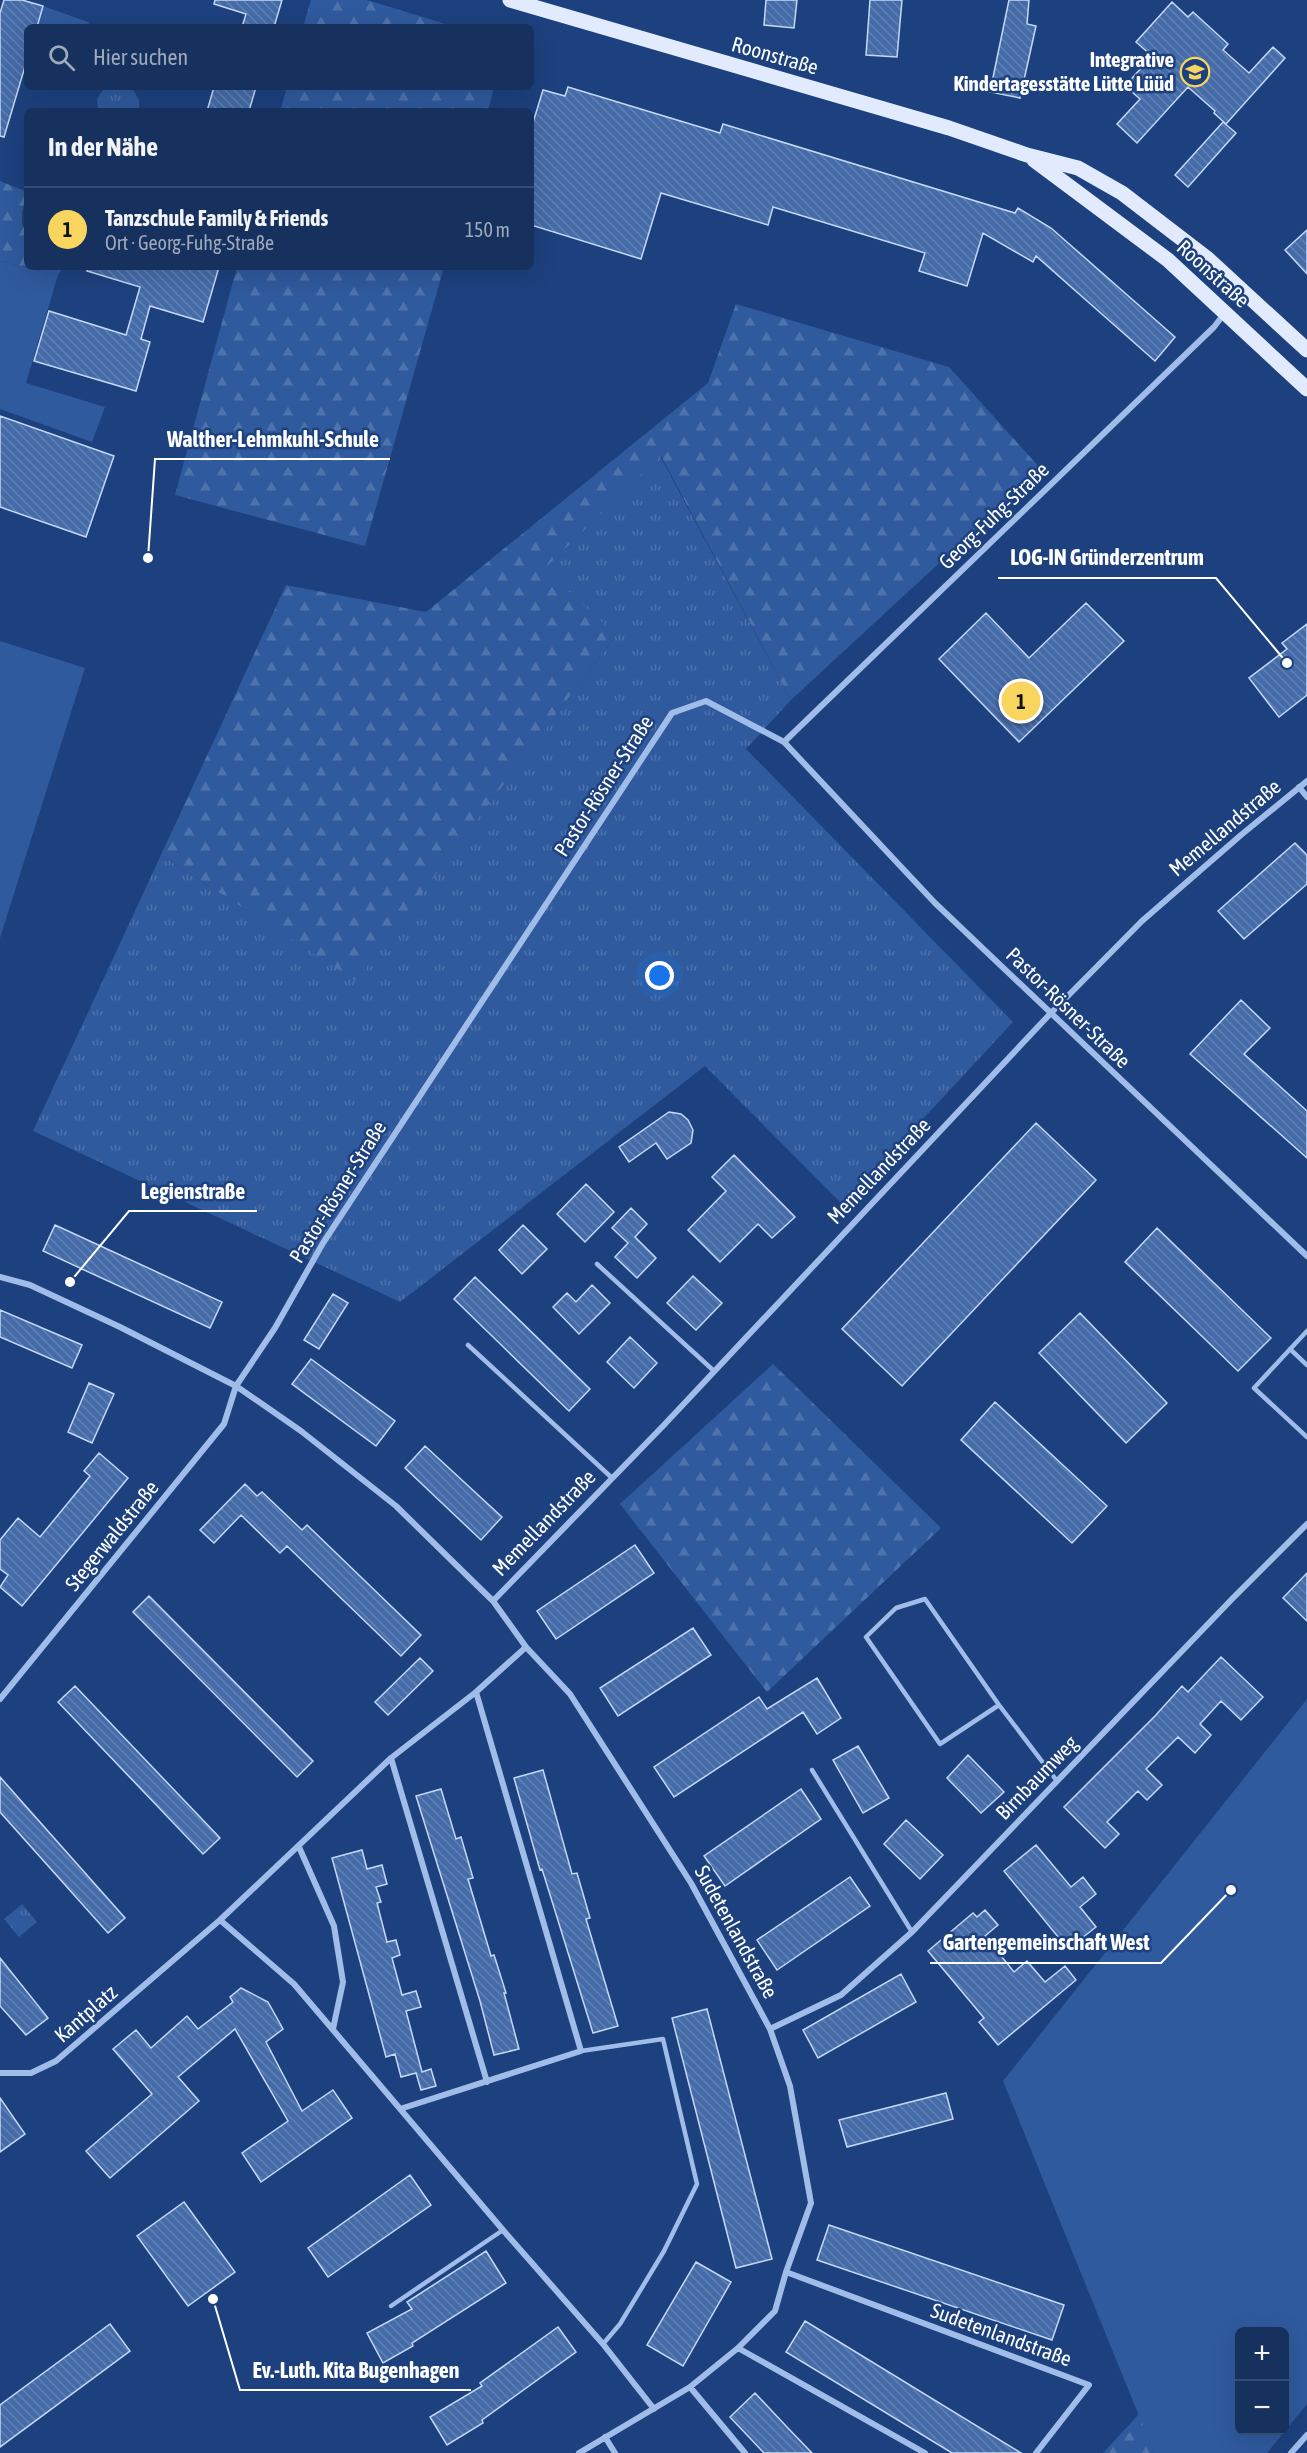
<!DOCTYPE html>
<html lang="de">
<meta charset="utf-8">
<style>
:root{--surface:#16315e;--page:#1f3964;--text:#f1f3f6;--muted:#9ea9bc;--line:#354c73;--accent:#f8d55e}
body{margin:0;font-family:"Asap Condensed",sans-serif;background:var(--page);color:var(--text)}
.controls{position:absolute;right:18px;bottom:18px;display:grid;overflow:hidden;border-radius:9px;box-shadow:0 6px 24px #0002}
.controls button{width:54px;height:54px;display:grid;place-items:center;padding:0;border:0;border-bottom:2px solid var(--line);background:var(--surface);color:var(--text);font:30px sans-serif}
.you{position:absolute;left:660px;top:976px;width:21px;height:21px;margin:-15px;border:4px solid #fff;border-radius:50%;background:#1a73e8;box-shadow:0 0 0 9px #1a73e833}
.badge{display:grid;place-items:center;width:39px;height:39px;border-radius:50%;background:var(--accent);color:#111;font-size:20px;font-weight:700}
.pin{position:absolute;translate:-50% -50%;border:3px solid #fff;box-shadow:0 2px 6px #0006}
.list{margin:0;padding:0;list-style:none}
h2{display:flex;justify-content:space-between;align-items:center;height:78px;margin:0;padding:0 24px;font-size:26px}
h2 small{font-size:20px;font-weight:400;color:var(--muted)}
.list li{display:grid;grid-template-columns:39px 1fr auto;gap:18px;align-items:center;box-sizing:border-box;height:84px;padding:0 24px;border-top:2px solid var(--line)}
.list b{display:block;font-size:22px;white-space:nowrap}
.list p{margin:0;font-size:20px;white-space:nowrap;color:var(--muted)}
.list em{font-size:20px;font-style:normal;color:var(--muted)}
.icon{flex:none;width:33px;height:33px;fill:none;stroke:currentColor;stroke-width:2;stroke-linecap:round;stroke-linejoin:round}
.map{position:relative;flex:none;width:1307px;height:2453px;overflow:hidden}
.search{position:absolute;background:var(--surface);box-shadow:0 6px 24px #0002;left:24px;top:24px;width:510px;height:66px;display:flex;align-items:center;gap:15px;box-sizing:border-box;padding:0 21px;border-radius:9px;color:var(--muted);font-size:22px}
.panel{position:absolute;background:var(--surface);box-shadow:0 6px 24px #0002;left:24px;top:108px;width:510px;height:162px;border-radius:9px}
.map>svg:first-child{display:block}
.green{fill:#2f5a9d;fill-rule:evenodd}
.forest{fill:url(#forest-firs)}
.park{fill:url(#park-tufts)}
.building{fill:url(#building-back-hatch);stroke:#c4d8f6;stroke-width:1.5}
.lines{fill:none;stroke-linecap:round;stroke-linejoin:round}
.lane{stroke:#a0bce8;stroke-width:4.5}
.street{stroke:#a0bce8;stroke-width:6}
.primary{stroke:#e2ebfe;stroke-width:15}
.labels{text-anchor:middle;stroke-width:5;stroke-linejoin:round;paint-order:stroke}
.street-label{font-size:21px;fill:#fff;stroke:#1d417e}
.poi-label{font-size:21px;font-weight:bold;fill:#fff;stroke:#1d417e;text-anchor:end}
.leader{fill:none;stroke:#fff;stroke-width:2}
.callout-dot{fill:#fff;stroke:#1d417e;stroke-width:2}
.callout-label{font-size:22px;text-anchor:middle;font-weight:bold;fill:#fff;stroke:#1d417e;stroke-width:5;stroke-linejoin:round;paint-order:stroke}
</style>
<div class="map">
<svg width="1307" height="2453" viewBox="0 0 1307 2453">
<defs>
<pattern id="forest-firs" width="22" height="20" patternUnits="userSpaceOnUse" patternTransform="scale(1.5)"><rect width="22" height="20" fill="#2f5a9d"/><path d="M5 1l3.5 6h-7zM16 11l3.5 6h-7z" fill="#4e73ac"/></pattern>
<pattern id="park-tufts" width="24" height="20" patternUnits="userSpaceOnUse" patternTransform="scale(1.5)"><rect width="24" height="20" fill="#2f5a9d"/><path d="M3 7l-1-3M5 7V3M7 7l1-3M15 17l-1-3M17 17v-4M19 17l1-3" fill="none" stroke="#4e73ac"/></pattern>
<pattern id="building-back-hatch" width="6" height="6" patternUnits="userSpaceOnUse" patternTransform="scale(1.5)"><rect width="6" height="6" fill="#456ba8"/><path d="M-1 5l2 2M0 0l6 6M5-1l2 2" fill="none" stroke="#6181b5"/></pattern>
</defs>
<rect width="100%" height="100%" fill="#1d417e"/>
<!-- green -->
<path class="green" d="M43,6L88,22L91,27H37Z
M0,261L58,275L26,383L105,407L92,442L0,409Z
M0,641L85,668L0,938Z
M1307,1699V2404L1267,2453H1154L1003,2081ZM1240,2332H1284V2430H1240Z"/>
<!-- forest -->
<path class="forest" d="M311,0H367L455,27H303Z
M287,87H494L488,111H280Z
M0,181L27,192L22,212V224L27,234V267H63L58,275L0,261Z
M237,267H444L365,546L175,495Z
M736,304L949,367L1041,469L791,700L661,456L616,635L356,982L161,855L286,585L426,612L708,383Z
M773,1364L941,1528L767,1692L620,1504Z
M1139,2414L1154,2453H1103Z"/>
<!-- park -->
<path class="park" d="M105,87L132,88L139,100V111H98L97,99Z
M660,456L791,700L746,749L1013,1022L843,1205L705,1066L400,1302L33,1131L161,855L356,981L616,635L544,569Z
M22,1904L37,1922L19,1937L4,1919Z"/>
<!-- building -->
<path class="building" d="M4,0H22L43,6L37,27H27V60L4,137L0,136V13Z
M215,0H282L274,27H242L246,14L214,4Z
M766,0H797L794,28L764,25Z
M870,0H902L897,57L866,55Z
M1009,0H1029L1027,24L1036,26L1020,98L990,92Z
M1172,2L1188,17L1193,12L1228,44L1223,50L1249,73L1273,47L1285,58L1226,124L1214,113L1215,111L1188,87L1137,143L1117,124L1140,99L1125,86L1152,56L1136,42Z
M214,87H256L249,111H207Z
M568,87L720,133L723,124L1015,213L1018,208L1051,228L1175,337L1155,361L1036,256L1033,262L983,233L967,286L919,271L925,253L773,207L768,225L661,193L641,259L531,225V129L543,90L565,96Z
M1223,122L1236,133L1188,187L1175,175Z
M1307,230V274L1285,250Z
M88,267H219L203,322L150,306L141,339L150,342L136,391L34,361L49,311L126,335L140,287L87,271Z
M0,416L114,456L86,537L0,507Z
M1086,603L1124,641L1019,742L939,659L986,613L1029,658Z
M1307,624V695L1279,717L1249,678L1287,649L1282,643Z
M1295,843L1307,855V884L1244,939L1218,911Z
M1241,1000L1270,1028L1244,1054L1307,1111V1158L1190,1054Z
M669,1112L681,1114L688,1120L693,1130L691,1143L667,1159L656,1143L629,1162L619,1147Z
M1036,1123L1096,1180L902,1386L842,1329Z
M734,1155L795,1217L772,1238L758,1224L720,1262L688,1230L726,1191L712,1177Z
M586,1184L614,1212L585,1242L557,1214Z
M631,1208L647,1224L635,1237L656,1258L637,1278L615,1257L628,1243L612,1228Z
M55,1225L222,1302L210,1328L43,1251Z
M523,1225L547,1249L522,1274L499,1250Z
M1157,1228L1271,1338L1238,1371L1125,1262Z
M693,1276L722,1303L696,1330L667,1303Z
M475,1277L590,1389L569,1411L454,1299Z
M592,1285L610,1303L579,1334L553,1307L567,1293L576,1302Z
M333,1294L348,1303L319,1349L304,1340Z
M0,1310L82,1345L72,1368L0,1337Z
M1080,1313L1167,1403L1126,1443L1039,1353Z
M630,1337L657,1363L634,1388L607,1362Z
M311,1359L395,1421L376,1446L292,1384Z
M89,1383L114,1394L92,1443L68,1432Z
M995,1402L1107,1506L1072,1543L961,1440Z
M425,1446L502,1517L481,1540L405,1468Z
M99,1453L128,1478L22,1606L0,1587L8,1575L0,1569V1540L18,1518L40,1537L90,1476L84,1471Z
M245,1484L257,1496L262,1492L302,1530L307,1525L421,1635L401,1656L287,1546L280,1553L241,1515L214,1543L200,1530Z
M635,1545L654,1573L556,1639L537,1611Z
M1307,1573V1621L1283,1598Z
M149,1596L313,1761L297,1777L133,1612Z
M693,1628L711,1655L618,1716L600,1688Z
M1221,1657L1263,1697L1241,1720L1221,1701L1200,1724L1211,1735L1195,1753L1178,1737L1146,1769L1162,1785L1147,1800L1138,1791L1107,1822L1119,1834L1105,1848L1064,1807L1155,1716L1182,1686L1188,1692Z
M420,1658L433,1671L388,1715L375,1702Z
M817,1678L841,1718L817,1734L803,1712L674,1797L654,1767L759,1697L767,1709Z
M75,1686L220,1838L203,1854L58,1702Z
M858,1746L889,1798L863,1813L833,1760Z
M968,1755L1004,1792L981,1813L947,1778Z
M543,1770L572,1874L577,1873L590,1918L586,1919L618,2026L593,2033L542,1869L540,1870L514,1778Z
M0,1777L125,1918L108,1933L0,1812Z
M441,1789L456,1839L461,1837L473,1878L468,1879L491,1956L494,1955L506,1993H504L519,2049L494,2055L480,2001L416,1796Z
M801,1789L821,1819L725,1886L704,1856Z
M906,1820L943,1855L920,1879L884,1844Z
M1036,1845L1071,1887L1083,1877L1096,1894L1080,1907L1096,1927L1068,1949L1004,1871Z
M362,1850L367,1869L382,1865L387,1884L376,1887L381,1902L377,1903L387,1942L396,1940L400,1955L392,1958L402,1995L416,1991L421,2007L406,2011L422,2072L431,2069L436,2086L421,2090L416,2073L401,2077L395,2054L386,2057L332,1858Z
M850,1877L870,1906L777,1970L757,1940Z
M985,1910L998,1925L985,1936L1014,1972L1027,1961L1045,1982L1065,1966L1076,1980L998,2045L979,2022L984,2018L928,1951L973,1913L977,1917Z
M0,1958L48,2018L26,2035L0,2006Z
M901,1974L916,2002L818,2058L803,2030Z
M241,1988L268,2002L283,2029L266,2042L302,2111L333,2090L352,2118L261,2182L242,2153L288,2121L235,2029L178,2077L199,2101L110,2178L86,2151L152,2094L113,2049L136,2030L151,2048L187,2016L198,2029L233,2002L230,1997Z
M707,2009L772,2259L736,2268L672,2018Z
M946,2093L953,2119L847,2147L839,2120Z
M0,2098L25,2134L0,2152Z
M410,2175L431,2205L328,2277L308,2248Z
M184,2202L235,2272L188,2306L137,2236Z
M829,2225L1064,2305L1052,2340L817,2260Z
M486,2251L506,2283L412,2343L413,2346L383,2363L367,2333L412,2309L407,2302Z
M696,2262L731,2282L683,2366L647,2345Z
M805,2321L1021,2453H952L786,2352Z
M110,2324L130,2351L0,2447V2405Z
M558,2327L576,2352L482,2420L483,2423L447,2445L430,2417L482,2386L480,2383Z
M755,2393L786,2426L812,2453H764L730,2417Z"/>
<g class="lines">
<!-- lane -->
<path class="lane" d="M597,1264L714,1371
M1307,1331L1254,1388L1307,1437
M468,1345L611,1477
M1290,1349L1307,1365
M999,1705L940,1744L866,1637L896,1608L925,1599L999,1705L1057,1781
M812,1770L912,1932
M581,2051L663,2039L697,2184L664,2251L620,2324L603,2344
M391,2306L503,2230"/>
<!-- street -->
<path class="street" d="M784,742L1214,327L1224,314
M1299,787L1307,797
M0,1277L30,1285L120,1327L236,1386L301,1431L396,1506L493,1601L526,1647L570,1694L691,1883L770,2029L790,2086L811,2203L786,2272L775,2311L738,2348L690,2387L579,2453
M493,1601L663,1426L1050,1014L1142,921L1241,835L1307,781
M0,1699L224,1424L236,1386L275,1328L323,1243L672,713L706,701L784,742L935,903L1307,1256
M391,1758L487,2082
M299,1847L334,1926L343,1982L333,2029
M220,1920L294,1984L503,2230L603,2344L654,2409
M770,2029L841,1995L912,1932L1233,1598L1307,1524
M0,2073H31L56,2061L220,1920L391,1758L476,1692L526,1647
M400,2109L581,2051L476,1692
M786,2272L1089,2385L1036,2453
M738,2348L925,2453
M690,2387L745,2453
M605,2437L615,2453
M1291,2453L1307,2435"/>
<!-- primary -->
<path class="primary" d="M510,0L949,128L1027,155L1078,168L1122,193L1208,259L1307,350
M1034,160L1168,260L1307,389"/>
</g>
<!-- icons -->
<defs>
<g id="school-ring" transform="scale(1.5)"><circle r="9.5" fill="#1d417e" stroke="#f8d55e" stroke-width="1.5"/><path d="M0-5L7-2L0 1L-7-2ZM-4 1L0 2.5L4 1V4Q0 6-4 4Z" fill="#f8d55e"/></g>
</defs>
<g fill-rule="evenodd">
<use href="#school-ring" x="1195" y="72"/>
</g>
<g class="labels">
<!-- street labels -->
<g class="street-label">
<text transform="translate(775 56) rotate(16)" y="7">Roonstraße</text>
<text transform="translate(1213 274) rotate(42)" y="7">Roonstraße</text>
<text transform="translate(994 516) rotate(-44)" y="7">Georg-Fuhg-Straße</text>
<text transform="translate(604 786) rotate(-57)" y="7">Pastor-Rösner-Straße</text>
<text transform="translate(1225 828) rotate(-40)" y="7">Memellandstraße</text>
<text transform="translate(1068 1008) rotate(44)" y="7">Pastor-Rösner-Straße</text>
<text transform="translate(879 1171) rotate(-46)" y="7">Memellandstraße</text>
<text transform="translate(338 1192) rotate(-58)" y="7">Pastor-Rösner-Straße</text>
<text transform="translate(544 1523) rotate(-46)" y="7">Memellandstraße</text>
<text transform="translate(112 1536) rotate(-51)" y="7">Stegerwaldstraße</text>
<text transform="translate(1037 1778) rotate(-46)" y="7">Birnbaumweg</text>
<text transform="translate(736 1932) rotate(61)" y="7">Sudetenlandstraße</text>
<text transform="translate(86 2014) rotate(-41)" y="7">Kantplatz</text>
<text transform="translate(1001 2335) rotate(20)" y="7">Sudetenlandstraße</text>
</g>
<!-- poi labels -->
<g class="poi-label">
<text x="1174" y="67">Integrative<tspan x="1174" dy="24">Kindertagesstätte Lütte Lüüd</tspan></text>
</g>
</g>
<!-- callouts -->
<path class="leader" d="M148 558L155 459H390M1287 663L1216 578H998M70 1282L129 1211H257M1231 1890L1161 1963H930M213 2299L240 2390H471"/>
<g class="callout-dot">
<circle cx="148" cy="558" r="6"/>
<circle cx="1287" cy="663" r="6"/>
<circle cx="70" cy="1282" r="6"/>
<circle cx="1231" cy="1890" r="6"/>
<circle cx="213" cy="2299" r="6"/>
</g>
<g class="callout-label">
<text x="273" y="447">Walther-Lehmkuhl-Schule</text>
<text x="1107" y="565">LOG-IN Gründerzentrum</text>
<text x="193" y="1199">Legienstraße</text>
<text x="1046" y="1950">Gartengemeinschaft West</text>
<text x="356" y="2378">Ev.-Luth. Kita Bugenhagen</text>
</g>
</svg>
<div class="controls">
<button>+</button>
<button>−</button>
</div>
<div class="you"></div>
<div class="pin badge" style="left:1021px;top:701px">1</div>
<div class="search"><svg class="icon" aria-label="search" viewBox="0 0 24 24"><circle cx="10" cy="10" r="6"/><path d="M15 15l6 6"/></svg>Hier suchen</div>
<section class="panel">
<h2>In der Nähe<small></small></h2>
<ul class="list">
<li><span class="badge">1</span><div><b>Tanzschule Family &amp; Friends</b><p>Ort · Georg-Fuhg-Straße</p></div><em>150 m</em></li>
</ul>
</section>
</div>
